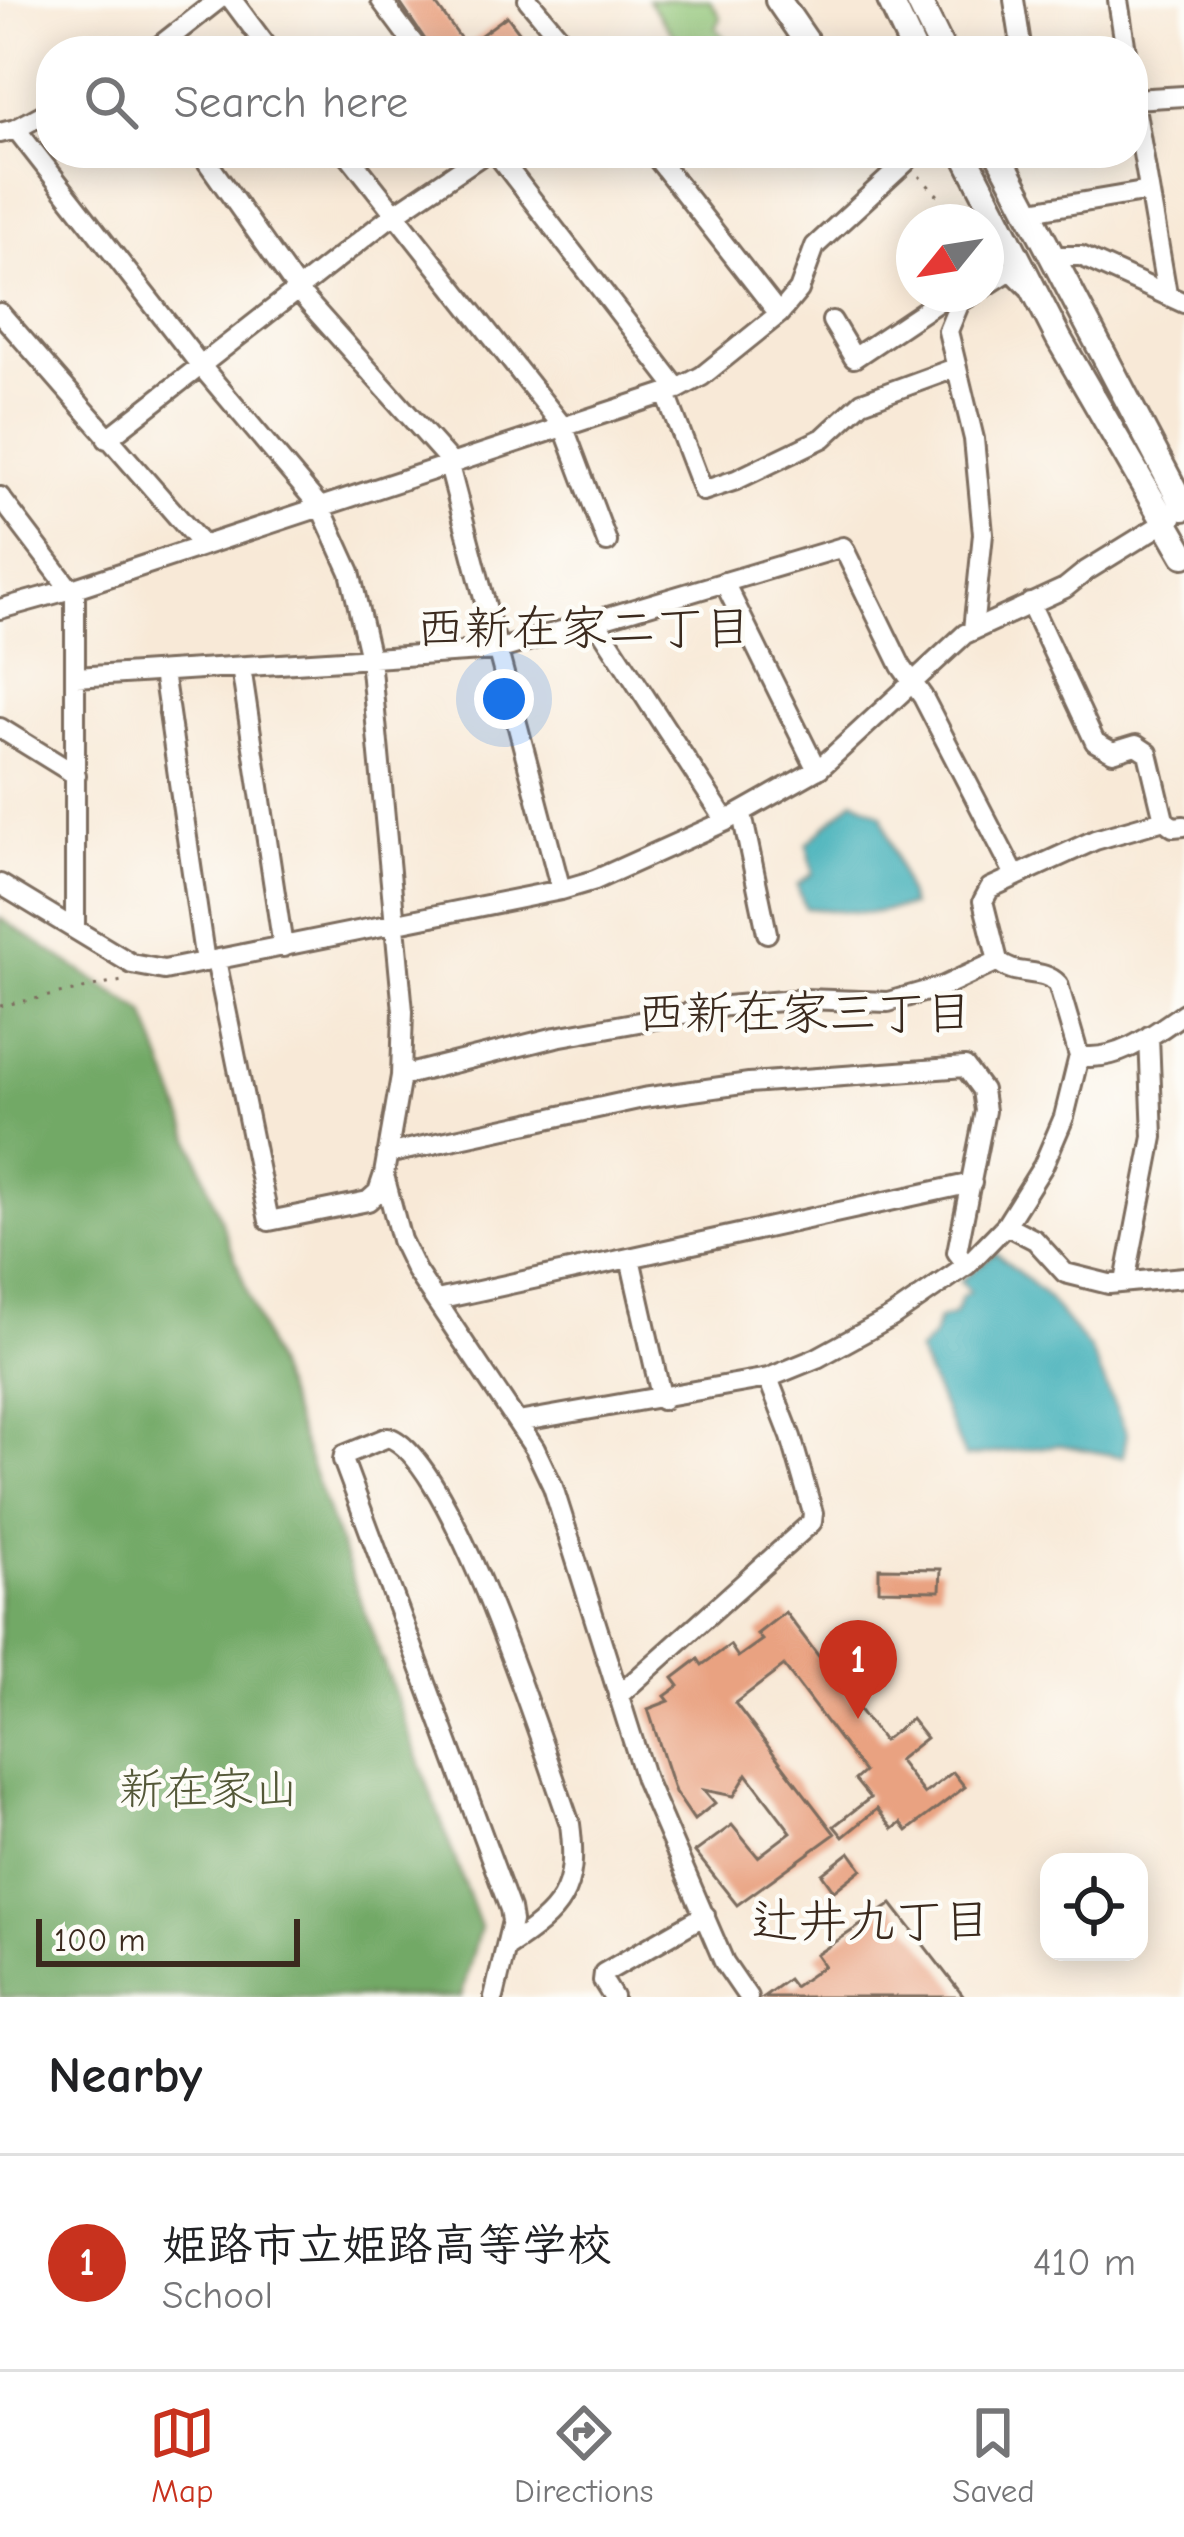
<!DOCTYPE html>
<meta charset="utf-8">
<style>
:root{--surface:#fff;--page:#f2f2f2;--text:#202124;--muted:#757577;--line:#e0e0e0;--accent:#c8321e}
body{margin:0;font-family:"Comic Neue","Klee One",sans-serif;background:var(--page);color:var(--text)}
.controls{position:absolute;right:36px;bottom:36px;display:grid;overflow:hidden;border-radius:24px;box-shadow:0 6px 30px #0003}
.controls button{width:108px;height:108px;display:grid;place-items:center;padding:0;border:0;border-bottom:3px solid var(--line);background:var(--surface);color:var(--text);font:60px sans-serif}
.compass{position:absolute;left:896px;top:204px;width:108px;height:108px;border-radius:50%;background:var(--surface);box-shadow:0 6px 30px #0003;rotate:240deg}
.scale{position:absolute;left:36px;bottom:30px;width:264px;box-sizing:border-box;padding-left:12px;border:6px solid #3b2a1e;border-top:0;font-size:33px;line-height:42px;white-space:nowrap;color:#3b2a1e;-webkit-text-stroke:9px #fdfcf7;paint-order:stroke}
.you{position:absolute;left:504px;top:699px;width:42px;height:42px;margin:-30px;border:9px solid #fff;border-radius:50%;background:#1a73e8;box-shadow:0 0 0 18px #1a73e833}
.badge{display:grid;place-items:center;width:78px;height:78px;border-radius:50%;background:var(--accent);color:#fff;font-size:39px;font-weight:700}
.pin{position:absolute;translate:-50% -99px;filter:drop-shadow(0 3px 6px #0008)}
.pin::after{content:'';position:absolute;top:63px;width:42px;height:36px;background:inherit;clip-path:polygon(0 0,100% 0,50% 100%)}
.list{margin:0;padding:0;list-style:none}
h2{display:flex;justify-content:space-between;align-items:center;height:156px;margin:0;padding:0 48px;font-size:51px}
h2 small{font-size:39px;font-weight:400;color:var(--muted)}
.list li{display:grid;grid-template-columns:78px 1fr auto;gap:36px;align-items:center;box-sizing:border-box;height:216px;padding:0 48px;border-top:3px solid var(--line)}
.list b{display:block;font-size:45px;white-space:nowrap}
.list p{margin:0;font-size:39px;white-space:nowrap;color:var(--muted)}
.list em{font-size:39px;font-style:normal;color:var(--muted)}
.icon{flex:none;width:66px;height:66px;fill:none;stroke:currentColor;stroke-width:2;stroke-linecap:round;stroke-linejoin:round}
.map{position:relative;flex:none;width:1184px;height:1997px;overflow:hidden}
.search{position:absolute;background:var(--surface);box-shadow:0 6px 30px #0003;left:36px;right:36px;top:36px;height:132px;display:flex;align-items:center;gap:30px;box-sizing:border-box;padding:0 42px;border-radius:48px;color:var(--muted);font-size:45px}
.sheet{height:372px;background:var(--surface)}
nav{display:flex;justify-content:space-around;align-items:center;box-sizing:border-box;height:168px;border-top:3px solid var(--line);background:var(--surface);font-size:33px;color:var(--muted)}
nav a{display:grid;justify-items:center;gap:6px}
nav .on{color:var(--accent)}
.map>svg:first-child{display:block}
.green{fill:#8ec375;stroke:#64764a;stroke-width:3}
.forest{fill:#72a966;stroke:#566a42;stroke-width:3}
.water{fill:#3daeb7;stroke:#3c6c6a;stroke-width:3}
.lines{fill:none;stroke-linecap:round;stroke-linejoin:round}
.stream{stroke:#3daeb7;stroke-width:6}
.building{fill:#e9a281}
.street-casing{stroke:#7d6d5f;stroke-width:24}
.secondary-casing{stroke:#7d6d5f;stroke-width:30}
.path{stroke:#7d6d5f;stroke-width:3;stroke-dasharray:3 9;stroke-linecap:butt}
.street{stroke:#fff;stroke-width:18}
.secondary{stroke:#fff;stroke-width:24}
.labels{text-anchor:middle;stroke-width:9;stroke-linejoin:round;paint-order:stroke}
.park-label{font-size:45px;fill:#545838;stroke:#fdfcf7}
.neighbourhood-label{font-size:48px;fill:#3b2a1e;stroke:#fdfcf7}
</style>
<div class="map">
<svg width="1184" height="1997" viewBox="0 0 1184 1997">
<rect width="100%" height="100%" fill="#fdfcf7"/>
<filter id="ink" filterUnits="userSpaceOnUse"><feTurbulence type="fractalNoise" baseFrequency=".00833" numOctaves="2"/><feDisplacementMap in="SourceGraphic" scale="24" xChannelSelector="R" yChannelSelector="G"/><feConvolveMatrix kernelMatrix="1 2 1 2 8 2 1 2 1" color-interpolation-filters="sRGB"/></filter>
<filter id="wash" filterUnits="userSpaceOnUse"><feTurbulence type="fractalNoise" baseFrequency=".004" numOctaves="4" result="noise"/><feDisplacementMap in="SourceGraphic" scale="48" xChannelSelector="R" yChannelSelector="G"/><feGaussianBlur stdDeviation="2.7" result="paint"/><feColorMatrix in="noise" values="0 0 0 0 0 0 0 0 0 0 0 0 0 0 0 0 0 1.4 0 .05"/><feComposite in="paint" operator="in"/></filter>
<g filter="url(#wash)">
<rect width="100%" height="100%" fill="#f8e9d7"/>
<!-- green -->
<path class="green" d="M648,0H710L721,18L716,28L729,44L726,51H680L679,42Z"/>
<!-- forest -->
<path class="forest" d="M0,918L145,1013L480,1927L461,1997H0Z"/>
<!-- water -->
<path class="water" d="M854,799L882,815L911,906L871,913L805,908L797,885L813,873L807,844Z
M996,1253L1043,1293L1090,1349L1127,1434L1123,1457L1060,1445L965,1457L918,1352L933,1337L938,1320L955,1314L962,1296L970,1292L960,1281Z"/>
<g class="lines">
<!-- stream -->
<path class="stream" d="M1133,89L1184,85"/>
</g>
<g id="blocks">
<!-- building -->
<path class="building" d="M398,0H433L466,46L507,16L523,37L505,51H433Z
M879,1568L941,1569L940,1591L879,1590Z
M785,1612L883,1741L911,1719L926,1738L898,1760L924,1794L953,1772L965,1787L907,1831L901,1823L893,1829L877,1809L843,1837L834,1826L870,1798L855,1780L864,1772L784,1666L735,1703L835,1834L737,1905L695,1852L732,1825L758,1857L791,1832L747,1774L734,1796L704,1790L715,1803L694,1820L675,1792L648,1709L669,1701L665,1696L679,1686L673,1678L698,1659L702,1665L730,1645L738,1657L762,1640L757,1634Z
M850,1852L862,1869L834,1891L822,1874Z
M892,1904L964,1997H763L788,1979L794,1987L824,1966L816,1955Z"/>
</g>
</g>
<g filter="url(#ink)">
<use href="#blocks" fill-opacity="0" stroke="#7d6d5f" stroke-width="3"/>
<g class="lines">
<!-- street casing -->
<g class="street-casing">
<path id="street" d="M232,0L270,51
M381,0L419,51
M528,0L571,51
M1014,0L1022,51
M1118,0L1126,51
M153,51L218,0
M1133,95L1167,294
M1133,99L1184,96
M16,129L201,366L321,508L350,572L370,658L403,1011L401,1076L384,1174L378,1192L368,1201L269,1221L216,960
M0,133L16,129L51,110
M201,153L299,292L447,458L561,890
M347,153L564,428L607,542
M496,153L678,389
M653,153L779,314
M1031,211L1149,191
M1055,256H1081L1184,303
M986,286L1011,270L1027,286
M0,313L203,546
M832,321L854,358L948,295L960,302
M666,394L703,491L736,480L823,438L862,402L955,368
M107,439L393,215L485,153
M0,497L69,588
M724,582L817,770
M75,588V929
M1030,603L1095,742L1113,752L1136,745L1148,753L1164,820
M0,609L75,588L678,389L702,376L779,314L799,290L815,246L906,162L900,153
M595,620L726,821
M973,630L983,534L974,439L948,331L960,302L973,294
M241,667L283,947
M163,672L205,962
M76,677L497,650L843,547L901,666L923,697L1015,875
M0,728L76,775
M742,814L767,933
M0,884L132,964L164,970L561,890L595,880L726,821L820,768L965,634L1065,588L1086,571L1172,518
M1079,1056C1117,1063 1154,1034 1184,1013
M401,1076L556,1037L727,1006L804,999L888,1002L944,986L998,961
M387,1154L643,1098L749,1083L965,1067L982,1090L985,1111L957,1252L967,1265
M385,1179L401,1240L416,1271L535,1449L553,1487L645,1779L724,1962L748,1997
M1006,1225L1035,1240L1065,1273L1109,1284L1184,1277
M630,1258L662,1400
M1125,1282L1153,1137L1149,1036
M437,1300L972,1183
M518,1422L768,1378L817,1358L892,1317L967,1265L1006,1225L1043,1166L1064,1117L1079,1056L1058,984C1043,967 1014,978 998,961L983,901L990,888L1095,840L1164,820L1173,827L1184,826
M618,1696L812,1522L813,1513L791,1437L768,1378
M494,1997L512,1921L510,1909L343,1460L344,1455L388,1437C452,1456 545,1755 570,1824C579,1892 561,1912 506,1948
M613,1997L603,1981L604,1973L705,1915"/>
</g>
<!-- secondary casing -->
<g class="secondary-casing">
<path id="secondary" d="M778,0L813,51
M890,0L914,51
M918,0L943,51
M964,153L1059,339L1184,555
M998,153L1184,508"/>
</g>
<!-- path -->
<path class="path" d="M919,176L964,222
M0,1006L122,981"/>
<!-- street -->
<use href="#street" class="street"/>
<!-- secondary -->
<use href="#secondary" class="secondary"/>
</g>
</g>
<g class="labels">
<!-- park labels -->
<g class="park-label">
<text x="209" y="1804">新在家山</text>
</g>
<!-- neighbourhood labels -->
<g class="neighbourhood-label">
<text x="584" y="644">西新在家二丁目</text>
<text x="805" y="1029">西新在家三丁目</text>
<text x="871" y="1937">辻井九丁目</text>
</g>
</g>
</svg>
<div class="controls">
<button><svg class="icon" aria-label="locate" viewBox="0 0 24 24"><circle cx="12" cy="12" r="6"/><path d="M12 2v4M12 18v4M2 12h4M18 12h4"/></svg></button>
</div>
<svg class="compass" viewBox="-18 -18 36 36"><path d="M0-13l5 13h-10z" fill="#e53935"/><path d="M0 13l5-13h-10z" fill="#757577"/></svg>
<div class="scale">100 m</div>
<div class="you"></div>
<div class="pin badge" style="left:858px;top:1719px">1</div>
<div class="search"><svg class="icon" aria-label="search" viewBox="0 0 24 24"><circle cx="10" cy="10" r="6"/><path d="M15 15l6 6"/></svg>Search here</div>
</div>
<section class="sheet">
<h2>Nearby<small></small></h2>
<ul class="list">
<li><span class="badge">1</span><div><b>姫路市立姫路高等学校</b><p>School</p></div><em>410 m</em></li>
</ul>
</section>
<nav>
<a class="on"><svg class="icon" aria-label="map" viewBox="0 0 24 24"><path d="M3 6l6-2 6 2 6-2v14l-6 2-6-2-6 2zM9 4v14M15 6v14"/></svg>Map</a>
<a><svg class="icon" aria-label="directions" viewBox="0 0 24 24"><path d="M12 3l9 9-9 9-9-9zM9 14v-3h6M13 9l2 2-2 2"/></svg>Directions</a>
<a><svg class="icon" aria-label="saved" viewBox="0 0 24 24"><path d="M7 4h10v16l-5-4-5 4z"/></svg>Saved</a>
</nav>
